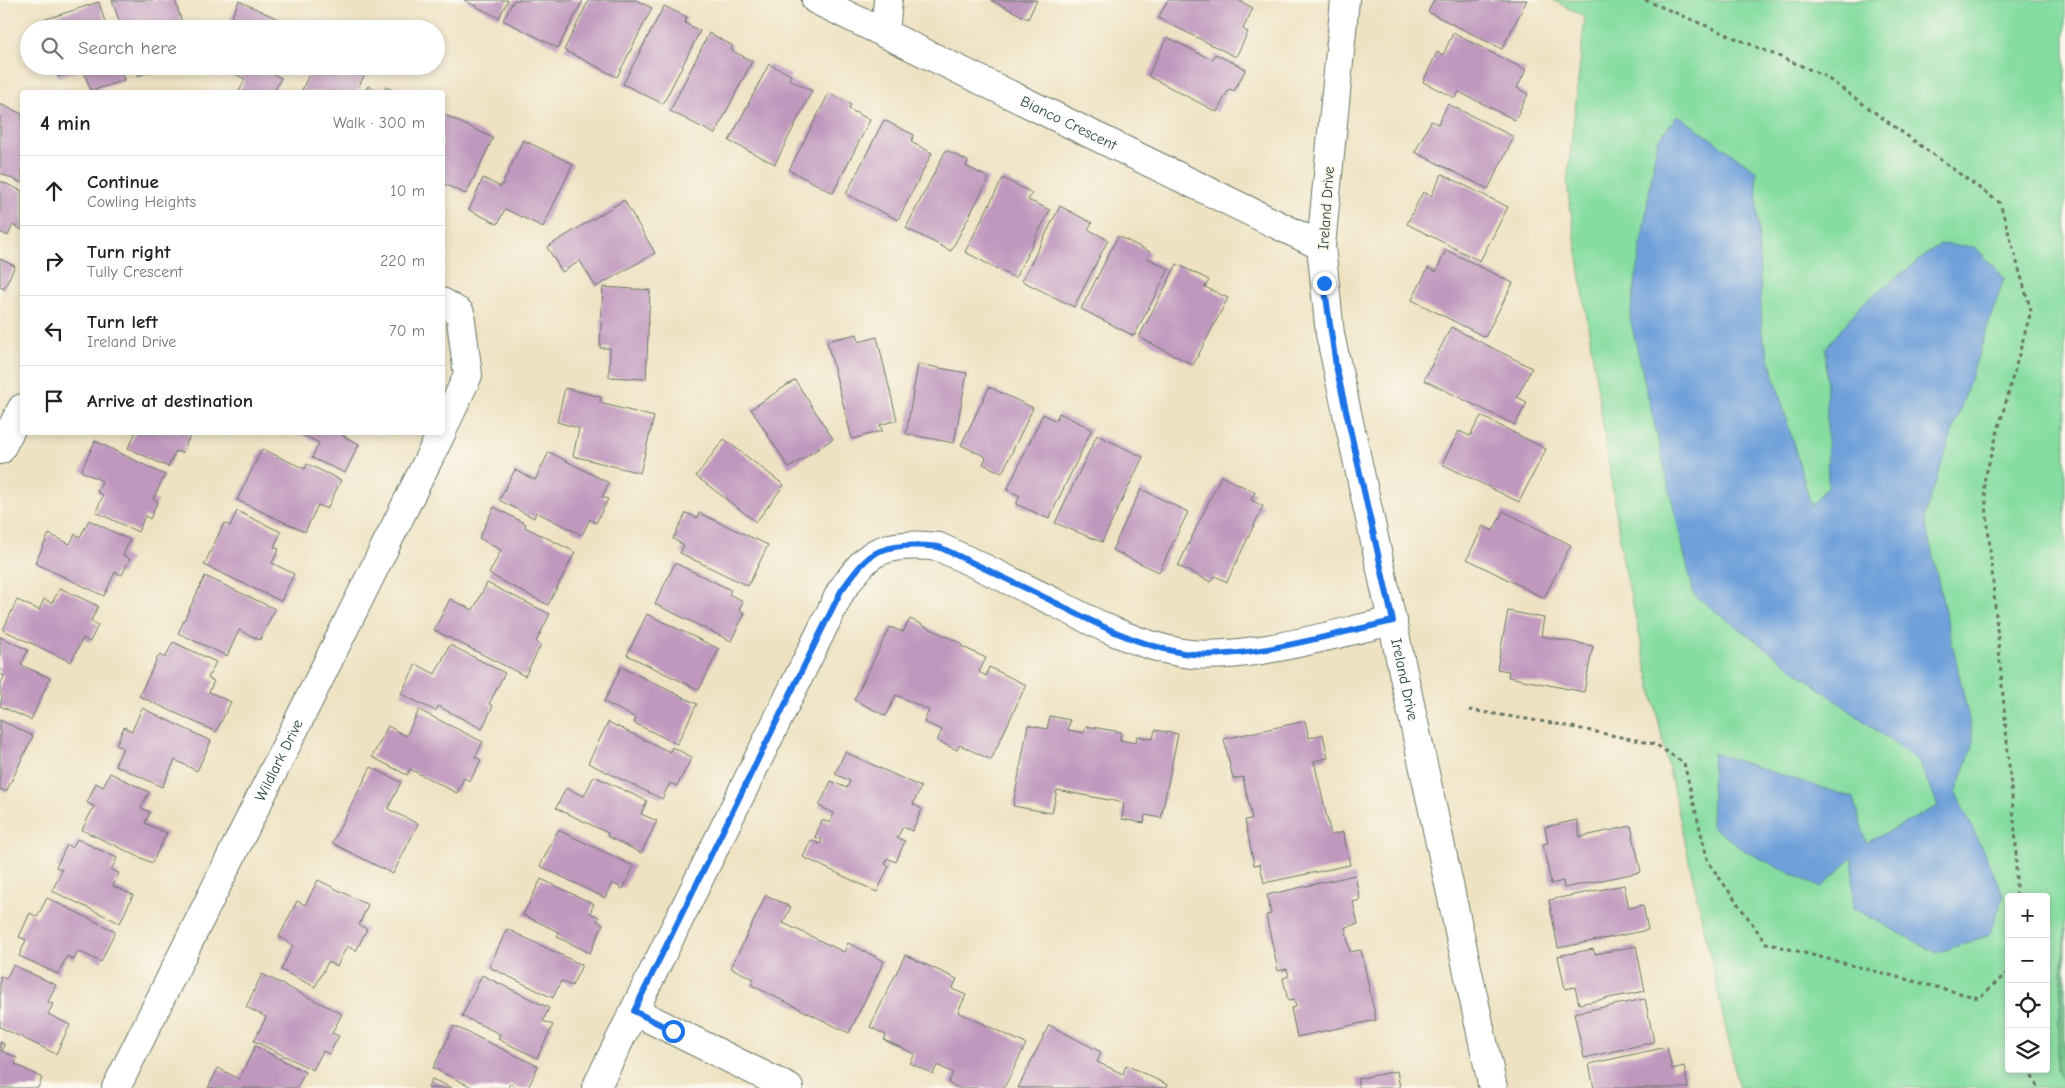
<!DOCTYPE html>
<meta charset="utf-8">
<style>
:root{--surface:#fff;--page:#f2f2f2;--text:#222;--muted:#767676;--line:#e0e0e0}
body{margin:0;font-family:"Comic Neue",sans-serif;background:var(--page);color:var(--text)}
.controls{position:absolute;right:15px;bottom:15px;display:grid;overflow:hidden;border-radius:5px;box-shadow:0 2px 8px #0003}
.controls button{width:45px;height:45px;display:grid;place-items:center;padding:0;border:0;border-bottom:1px solid var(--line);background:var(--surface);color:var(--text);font:25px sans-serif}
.stop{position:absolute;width:15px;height:15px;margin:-11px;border:4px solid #1a73e8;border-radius:50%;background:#fff}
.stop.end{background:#1a73e8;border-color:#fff;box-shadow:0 1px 5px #0008}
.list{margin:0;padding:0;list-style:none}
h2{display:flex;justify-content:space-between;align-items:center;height:65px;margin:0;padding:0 20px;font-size:21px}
h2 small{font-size:16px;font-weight:400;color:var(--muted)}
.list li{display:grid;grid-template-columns:32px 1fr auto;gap:15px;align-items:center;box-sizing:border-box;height:70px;padding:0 20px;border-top:1px solid var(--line)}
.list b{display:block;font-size:19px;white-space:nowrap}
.list p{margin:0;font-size:16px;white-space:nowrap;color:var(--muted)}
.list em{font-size:16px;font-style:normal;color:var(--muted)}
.icon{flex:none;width:28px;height:28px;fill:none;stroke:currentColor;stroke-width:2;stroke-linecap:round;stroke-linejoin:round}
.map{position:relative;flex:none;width:2065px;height:1088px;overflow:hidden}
.search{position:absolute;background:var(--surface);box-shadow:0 2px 8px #0003;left:20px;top:20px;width:425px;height:55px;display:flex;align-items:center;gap:12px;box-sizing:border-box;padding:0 18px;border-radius:28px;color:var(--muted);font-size:19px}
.panel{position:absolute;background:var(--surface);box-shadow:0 2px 8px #0003;left:20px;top:90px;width:425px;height:345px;border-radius:5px}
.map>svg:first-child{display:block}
.green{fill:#86dda1;stroke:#528d6a;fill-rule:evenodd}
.forest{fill:#6cbc87;stroke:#467c5e}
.water{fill:#70a0da;stroke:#486e87}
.building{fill:#c098be}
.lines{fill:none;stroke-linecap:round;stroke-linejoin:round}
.minor-casing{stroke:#677766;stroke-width:30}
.path{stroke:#677766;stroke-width:3;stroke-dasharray:4 4;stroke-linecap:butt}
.minor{stroke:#fff;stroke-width:28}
.route{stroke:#1a73e8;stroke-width:6}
.labels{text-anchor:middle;stroke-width:4;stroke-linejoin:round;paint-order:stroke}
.street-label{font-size:15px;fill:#1f3d34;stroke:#fbf7ec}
</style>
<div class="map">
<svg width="2065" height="1088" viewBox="0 0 2065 1088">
<rect width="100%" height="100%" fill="#fbf7ec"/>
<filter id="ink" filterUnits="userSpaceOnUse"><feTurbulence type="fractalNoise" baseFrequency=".02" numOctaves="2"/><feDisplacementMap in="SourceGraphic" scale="10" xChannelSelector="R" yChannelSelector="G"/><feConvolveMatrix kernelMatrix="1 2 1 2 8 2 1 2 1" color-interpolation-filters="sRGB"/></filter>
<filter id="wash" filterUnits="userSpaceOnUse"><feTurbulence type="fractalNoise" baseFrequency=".0096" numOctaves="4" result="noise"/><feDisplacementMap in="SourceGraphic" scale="20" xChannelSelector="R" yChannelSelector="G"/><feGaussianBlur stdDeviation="1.12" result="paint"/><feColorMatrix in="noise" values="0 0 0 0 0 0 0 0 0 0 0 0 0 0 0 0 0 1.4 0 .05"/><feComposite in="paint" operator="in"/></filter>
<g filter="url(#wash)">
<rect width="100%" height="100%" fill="#eee2c2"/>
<!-- green -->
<path class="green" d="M1553,0H2065V929L2056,1071L2065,1084V1088H1739L1623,560L1567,184L1585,17ZM2009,897H2046V1069H2009Z"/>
<!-- forest -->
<path class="forest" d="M2065,929V1084L2056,1071Z"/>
<!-- water -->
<path class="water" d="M1678,115L1756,171L1762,333L1811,506L1828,486L1826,348L1861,305L1940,244L1975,247L2004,278L1924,517L1974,742L1956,793L2004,896L1989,935L1937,953L1853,908V857L1821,888L1747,852L1711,826L1713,753L1854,798L1866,843L1938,806L1919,762L1694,595L1630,318L1657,141Z"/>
<g id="blocks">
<!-- building -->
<path class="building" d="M112,0H175L184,29H122Z
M464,0H508L499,18Z
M514,0H583L558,48L503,20Z
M589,0H636L652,8L617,77L564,50Z
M991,0H1037L1028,19Z
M1168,0H1238L1253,8L1243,29L1248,32L1236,57L1158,18Z
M1434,0H1527L1502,49L1428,12Z
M239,1L289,24L287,29H226Z
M99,2L107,29H43L40,21Z
M664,6L687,17L685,23L700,31L663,104L623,84Z
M709,33L733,46L731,50L752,61L715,134L670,111Z
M1453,33L1526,70L1517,88L1528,94L1515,120L1459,92L1455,98L1423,82L1437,52L1443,55Z
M1167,37L1212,60L1215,54L1246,69L1234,91L1229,89L1217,112L1148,76Z
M769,64L791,75L789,79L812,91L775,164L729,141Z
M55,66H120L124,80L91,91L83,69L58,77Z
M134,66H165V67L137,76Z
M218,66H269L267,71L281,78L274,92H239L245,79Z
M313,66H366L368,68L356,92H301Z
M368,86L382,92H365Z
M386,87L397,92H383Z
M829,93L851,104L849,109L870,120L833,193L789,170Z
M0,104L22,114V183L0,173Z
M1448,104L1514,137L1488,189L1415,152L1431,121L1438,124Z
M445,115L493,138L466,194L442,183V120Z
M884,120L914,135L911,142L932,153L898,220L846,194Z
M523,140L573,164L543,227L505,209L498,224L469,210L483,178L501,187Z
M946,150L968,161L966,166L989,178L951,251L906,228Z
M1442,174L1508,207L1480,261L1407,224L1423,192L1431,196Z
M1003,178L1032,193L1028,200L1050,210L1015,278L965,252Z
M0,181L22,191V230L13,225L8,236L0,232Z
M624,200L655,253L596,287L580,261L562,272L547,247Z
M1060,206L1092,223L1088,229L1108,240L1074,307L1022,281Z
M1118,236L1150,252L1147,258L1169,269L1134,336L1081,309Z
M1446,250L1513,283L1485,337L1412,300L1428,268L1436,272Z
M0,259L15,266L4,289L0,287Z
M1177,264L1209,280L1205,287L1228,298L1193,365L1139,337Z
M603,287L650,290L646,379L609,377L610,348H600Z
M1451,327L1532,368L1517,397L1527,402L1515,425L1424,380Z
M857,334L859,342L877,337L897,420L880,425L882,431L852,439L827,341Z
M918,364L967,373L954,443L906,434Z
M795,380L833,439L789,468L751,409Z
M989,387L1033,408L1002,473L983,464L986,457L961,445Z
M565,388L601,397L600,403L654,417L640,473L573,456L579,428L557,422Z
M1059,413L1092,429L1049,519L1016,504L1020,496L1007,490L1043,414L1056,421Z
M1481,416L1546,449L1519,502L1442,464L1459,431L1470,436Z
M136,432H184L190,436L182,453L176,451L168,467L128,448Z
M297,432H344L343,436L359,444L345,473L312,458L319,443Z
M1097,435L1143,457L1102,542L1055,523Z
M724,439L784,485L756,522L696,476Z
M95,441L165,475L153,499L158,501L150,519L145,516L138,532L96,512L103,495L97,492L102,481L81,471Z
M262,449L305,469L307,464L341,480L327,509L318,505L305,532L237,500Z
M549,452L609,483L602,497L608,499L596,523L590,519L582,535L536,512L534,518L499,500L515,470L535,480Z
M1221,476L1255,492L1251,500L1263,506L1227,582L1215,576L1211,582L1178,566Z
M1141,489L1188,512L1159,572L1112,550Z
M494,507L526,524L525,527L575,552L548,605L489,574L501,550L479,538Z
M237,511L281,532L274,547L279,549L272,563L294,574L281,601L204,565L224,523L230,526Z
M1503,511L1571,545L1544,598L1467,559L1483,526L1493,531Z
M686,513L697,518L699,513L768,545L748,586L680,553L684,545L673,539Z
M89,520L130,540L123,555L130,559L122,575L115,572L104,596L35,563L49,534L70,544L75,534L80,537Z
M675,563L731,590L729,594L743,601L739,610L745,613L731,641L655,604Z
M205,576L275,609L260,640L239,630L227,656L178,633Z
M487,583L550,614L536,642L541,645L525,676L434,630L450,599L473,610Z
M60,588L98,606L91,621L98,625L90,642L83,638L71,662L3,630L17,600L39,610L44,599L52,603Z
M1508,611L1544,618L1541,636L1593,646L1584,692L1508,677L1509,671L1497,669Z
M647,614L719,649L699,690L627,655Z
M910,619L962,644L961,646L986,658L979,672L986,676L989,667L1026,685L991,760L960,745L957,750L937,741L942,730L924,722L929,710L896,695L886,716L854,700L890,627L903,632Z
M0,637L28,650L21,665L50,678L31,720L0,706L2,696L0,694V685L4,676L0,674Z
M173,642L216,662L208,678L214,681L209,692L231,702L216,732L139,696L159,655L165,658Z
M450,645L505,673L489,704L493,706L482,729L438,706L436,711L401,694L416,664L435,674Z
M621,667L697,704L677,744L634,723L636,718L604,702Z
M142,708L211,741L197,771L175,760L162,787L115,765L123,748L116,745L124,727L132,731Z
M419,710L483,742L475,757L481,760L470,781L464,778L457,793L410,769L407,775L372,757L388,726L406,736Z
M1050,716L1070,720L1068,730L1084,733L1086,726L1121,732L1120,740L1136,743L1137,736L1153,739L1155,730L1178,734L1161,818L1145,815L1144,823L1122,819L1124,803L1057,790L1052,813L1013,806L1028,725L1047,729Z
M0,720L33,736L6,792L0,789Z
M1305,721L1309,738L1323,734L1328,758L1314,761L1331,835L1343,832L1350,865L1264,883L1260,864L1254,865L1245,820L1252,819L1243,777L1233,779L1224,739Z
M608,722L670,752L672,747L692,757L677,786L670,783L662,799L588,763Z
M845,752L921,787L913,804L922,809L912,831L903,827L897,838L905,841L896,862L887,858L885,864L889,866L877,892L803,857L811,840L820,844L822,840L815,837L822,820L830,823L834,813L819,806L831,781L847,788L850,781L835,774Z
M371,767L401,782L388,809L418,824L393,874L332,843Z
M110,773L149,792L141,808L150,812L145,823L167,833L152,863L82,830L94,806L87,803L96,783L103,787Z
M594,776L647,801L641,814L657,821L641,853L607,836L608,833L556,808L566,788L584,796Z
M1577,820L1580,837L1631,826L1641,872L1564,888L1563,881L1551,884L1543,844L1548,843L1545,827Z
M558,830L634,866L623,889L612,883L605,898L540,866Z
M77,839L117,858L111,870L119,873L113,886L133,895L120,923L52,891L62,870L56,867L67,845L72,848Z
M1355,875L1360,900L1353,902L1358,924L1345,927L1350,952L1361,950L1376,1020L1297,1037L1291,1008L1296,1007L1294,1000L1288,1001L1283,978L1289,976L1287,969L1278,971L1266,915L1271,914L1267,895Z
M541,879L594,904L590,913L599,917L597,921L603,924L590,953L557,937L559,932L523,915Z
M318,880L368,905L359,925L367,929L356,951L347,946L337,966L328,962L315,987L281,970L293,945L279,937L297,901L305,905Z
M1624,885L1629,908L1643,905L1648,930L1558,948L1549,900Z
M766,895L791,907L783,923L844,952L848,943L884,961L849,1033L751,985L754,979L731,968Z
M47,898L115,931L101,962L78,951L74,960L67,956L58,974L19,956L26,940L19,937L30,913L37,917Z
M507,929L582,965L572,986L561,981L553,998L489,967Z
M1636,946L1645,991L1579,1004L1575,987L1565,989L1558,956L1593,949L1595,954Z
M905,955L957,979L952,989L966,995L958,1012L1026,1044L1004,1088H958L948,1083L953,1073L937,1065L933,1074L910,1063L915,1054L884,1040L886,1035L870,1027Z
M13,965L56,985L48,1002L53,1004L48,1014L70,1025L56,1054L0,1027V976L6,979Z
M262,974L342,1014L332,1033L339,1036L329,1054L323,1051L313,1070L254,1041L266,1017L246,1007Z
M482,975L549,1008L543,1021L553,1025L537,1058L498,1039L500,1034L462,1016Z
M1645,999L1654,1042L1584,1058L1574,1013Z
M1049,1025L1101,1052L1097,1062L1123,1074L1126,1065L1168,1085L1166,1088H1018Z
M454,1026L538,1066L528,1088H518L510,1084L508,1088H474L433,1068Z
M0,1042L4,1044L2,1051L17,1058L15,1064L42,1078L38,1088H0Z
M255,1046L305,1072L297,1088H208L218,1068L239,1079Z
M1667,1047L1672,1069L1684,1066L1688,1088H1594L1589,1064Z
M1397,1071L1400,1088H1359L1357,1079Z
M432,1079L452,1088H428Z"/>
</g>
</g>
<g filter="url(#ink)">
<use href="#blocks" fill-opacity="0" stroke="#677766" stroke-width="1"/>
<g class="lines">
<!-- minor casing -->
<g class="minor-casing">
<g id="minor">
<path id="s1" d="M816,0L1321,246"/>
<path id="s2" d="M1345,0L1321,246L1330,334L1493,1088"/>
<path d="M885,34L888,0"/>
<path d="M442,302L460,313L468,375L442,431"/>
<path d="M0,450L22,408"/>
<path d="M634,1011L789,1088"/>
<path id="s3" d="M116,1088L442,432"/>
<path d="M596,1088L841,591C851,578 864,557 880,551C897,544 921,545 939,547C978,565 1017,584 1056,603C1096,624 1137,645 1183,653C1243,662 1332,634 1393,621"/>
</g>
</g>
<!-- path -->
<path class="path" d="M1645,0L1823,75L2000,203L2031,311L1984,481L2016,843V897
M1469,710L1552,723L1655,744L1684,763L1708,862L1766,943L1979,998L2009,971
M2028,1069L2038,1088"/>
<!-- minor -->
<use href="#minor" class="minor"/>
</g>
</g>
<g class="lines" filter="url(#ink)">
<!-- route -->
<path class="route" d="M673,1031L634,1011L841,591C851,578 864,557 880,551C897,544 921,545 939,547C978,565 1017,584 1056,603C1096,624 1137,645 1183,653C1243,662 1332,634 1393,621L1336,366L1324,283"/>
</g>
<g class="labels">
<!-- street labels -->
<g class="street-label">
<text dy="5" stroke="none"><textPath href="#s1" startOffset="281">Bianco Crescent</textPath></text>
<text transform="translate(1326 208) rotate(-86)" y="5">Ireland Drive</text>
<text dy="5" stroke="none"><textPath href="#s2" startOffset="689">Ireland Drive</textPath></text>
<text dy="5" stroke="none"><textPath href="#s3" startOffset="366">Wildlark Drive</textPath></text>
</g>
</g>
</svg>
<div class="controls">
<button>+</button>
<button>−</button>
<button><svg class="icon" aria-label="locate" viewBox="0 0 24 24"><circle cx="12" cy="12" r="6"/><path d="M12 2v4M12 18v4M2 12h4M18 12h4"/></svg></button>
<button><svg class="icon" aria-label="layers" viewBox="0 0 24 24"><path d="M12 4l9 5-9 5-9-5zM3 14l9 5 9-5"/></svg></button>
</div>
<div class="stop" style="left:673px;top:1031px"></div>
<div class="stop end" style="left:1324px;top:283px"></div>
<div class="search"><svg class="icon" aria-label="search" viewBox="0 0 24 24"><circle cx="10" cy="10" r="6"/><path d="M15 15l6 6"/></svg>Search here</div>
<section class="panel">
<h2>4 min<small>Walk · 300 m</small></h2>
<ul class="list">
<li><svg class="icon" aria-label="ahead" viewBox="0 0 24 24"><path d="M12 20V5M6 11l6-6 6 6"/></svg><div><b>Continue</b><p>Cowling Heights</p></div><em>10 m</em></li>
<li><svg class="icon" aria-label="right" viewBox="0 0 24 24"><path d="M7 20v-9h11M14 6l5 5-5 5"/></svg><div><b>Turn right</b><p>Tully Crescent</p></div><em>220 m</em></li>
<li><svg class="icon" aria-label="left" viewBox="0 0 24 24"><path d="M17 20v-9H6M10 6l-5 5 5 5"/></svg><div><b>Turn left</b><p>Ireland Drive</p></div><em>70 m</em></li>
<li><svg class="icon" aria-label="arrive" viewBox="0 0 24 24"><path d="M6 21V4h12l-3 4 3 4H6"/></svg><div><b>Arrive at destination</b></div></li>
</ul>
</section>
</div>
